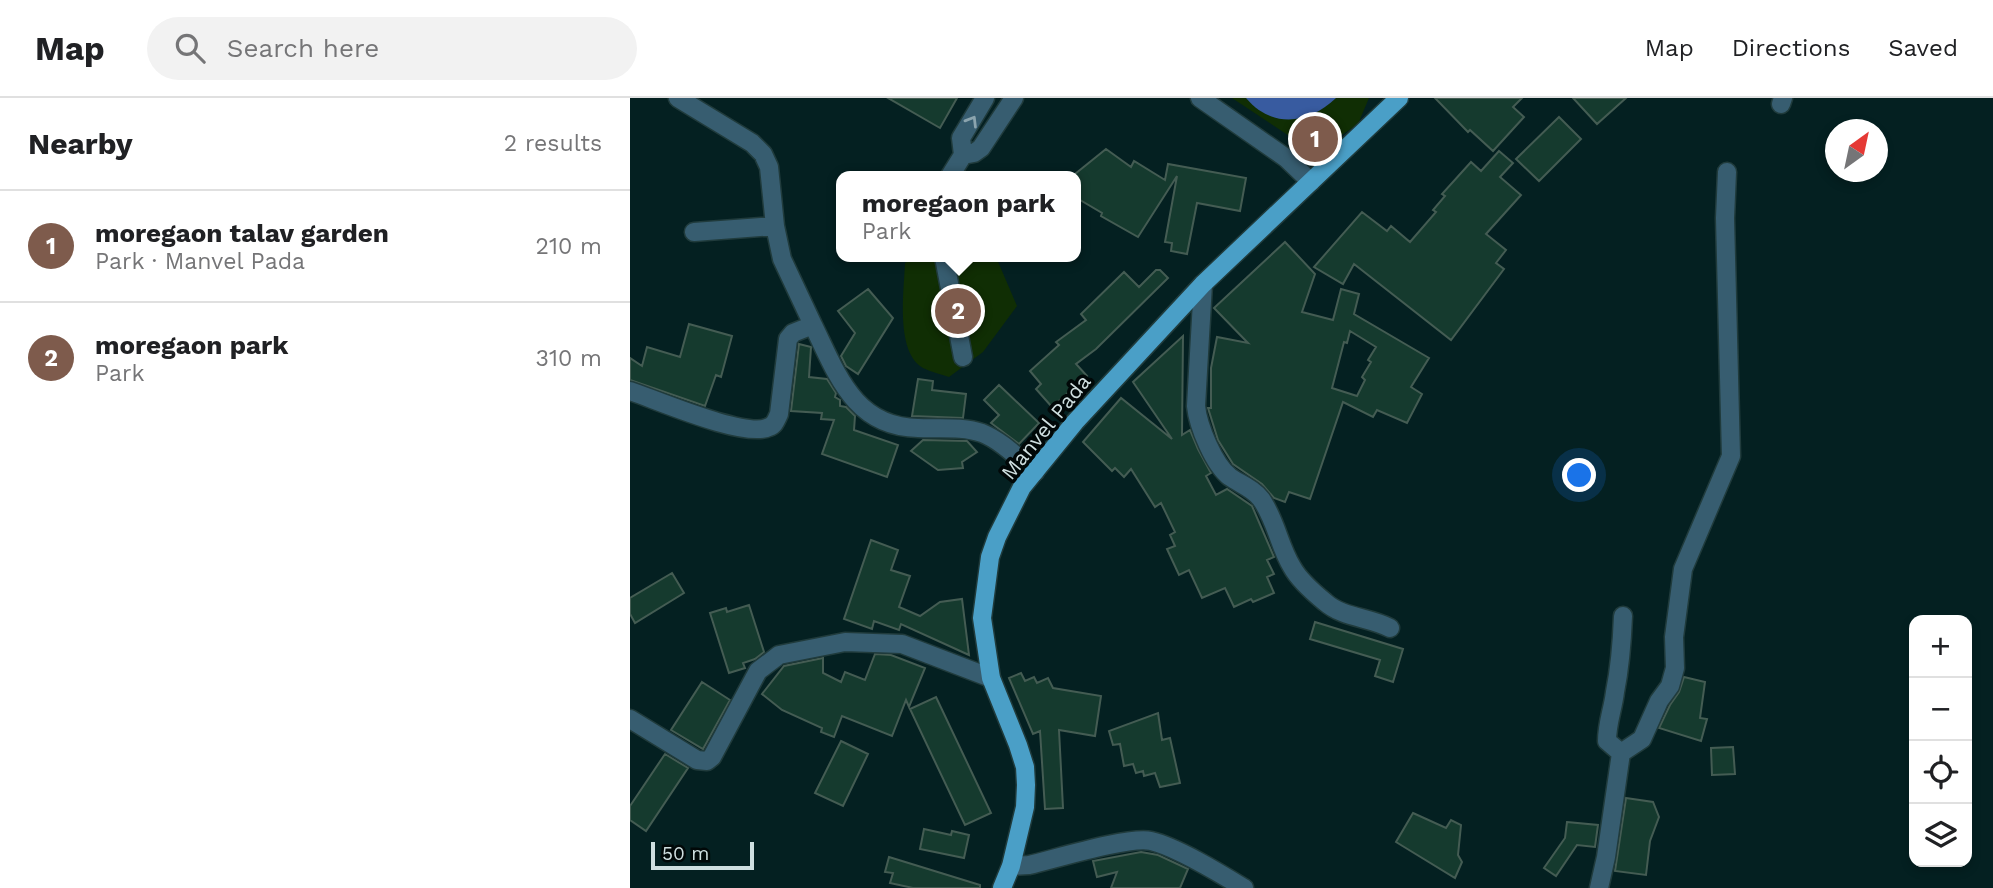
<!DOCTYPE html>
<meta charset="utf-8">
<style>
:root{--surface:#fff;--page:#f2f2f2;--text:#202124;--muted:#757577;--line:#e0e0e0;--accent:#7e5b4c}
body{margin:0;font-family:"Work Sans",sans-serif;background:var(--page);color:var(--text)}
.controls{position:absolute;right:21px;bottom:21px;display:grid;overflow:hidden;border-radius:14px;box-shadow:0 4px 10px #0003}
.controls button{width:63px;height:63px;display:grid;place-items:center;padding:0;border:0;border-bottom:2px solid var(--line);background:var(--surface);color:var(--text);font:35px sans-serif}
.compass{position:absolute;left:1195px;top:21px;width:63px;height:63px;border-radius:50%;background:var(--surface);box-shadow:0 4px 10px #0003;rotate:33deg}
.scale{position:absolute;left:21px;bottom:18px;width:103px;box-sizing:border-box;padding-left:7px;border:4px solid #cfdfe0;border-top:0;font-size:19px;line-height:24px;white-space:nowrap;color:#cfdfe0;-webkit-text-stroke:5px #010808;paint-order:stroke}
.you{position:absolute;left:950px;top:378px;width:24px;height:24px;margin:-18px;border:5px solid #fff;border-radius:50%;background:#1a73e8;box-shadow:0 0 0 10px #1a73e833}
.badge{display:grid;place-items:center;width:46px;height:46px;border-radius:50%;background:var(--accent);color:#fff;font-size:23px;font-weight:700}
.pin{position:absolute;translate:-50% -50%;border:4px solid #fff;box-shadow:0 2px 7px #0006}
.popup{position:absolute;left:206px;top:73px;width:245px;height:91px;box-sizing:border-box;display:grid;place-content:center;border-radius:14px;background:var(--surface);filter:drop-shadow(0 2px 5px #0005);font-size:23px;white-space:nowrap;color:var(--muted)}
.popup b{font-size:26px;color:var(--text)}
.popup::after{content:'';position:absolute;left:50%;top:100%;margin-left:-14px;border:14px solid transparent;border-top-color:var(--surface)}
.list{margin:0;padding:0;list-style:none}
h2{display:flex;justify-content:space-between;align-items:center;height:91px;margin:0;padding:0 28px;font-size:30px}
h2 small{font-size:23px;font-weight:400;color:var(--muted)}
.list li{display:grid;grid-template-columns:46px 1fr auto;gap:21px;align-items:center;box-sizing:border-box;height:112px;padding:0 28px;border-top:2px solid var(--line)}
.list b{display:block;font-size:26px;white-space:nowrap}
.list p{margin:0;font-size:23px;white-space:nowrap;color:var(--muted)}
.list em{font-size:23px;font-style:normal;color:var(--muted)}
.icon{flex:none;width:38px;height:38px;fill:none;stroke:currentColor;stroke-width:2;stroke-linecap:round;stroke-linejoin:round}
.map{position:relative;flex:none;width:1363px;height:790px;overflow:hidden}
header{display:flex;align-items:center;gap:42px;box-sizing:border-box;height:98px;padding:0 35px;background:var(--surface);border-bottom:2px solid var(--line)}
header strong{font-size:33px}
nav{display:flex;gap:38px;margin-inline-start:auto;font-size:24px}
.search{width:490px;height:63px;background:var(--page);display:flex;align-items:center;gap:18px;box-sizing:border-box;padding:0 24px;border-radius:38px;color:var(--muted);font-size:26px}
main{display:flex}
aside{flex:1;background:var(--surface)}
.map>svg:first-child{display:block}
.green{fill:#102e04}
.water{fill:#385ba0}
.building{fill:#153a2e;stroke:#445c53;stroke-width:2;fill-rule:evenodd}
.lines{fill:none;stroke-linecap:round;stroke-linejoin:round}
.minor-casing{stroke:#203b3c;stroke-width:21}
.major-casing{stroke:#203b3c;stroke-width:21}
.minor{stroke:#375d70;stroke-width:18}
.major{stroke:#4a9fc7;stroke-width:18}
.oneway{stroke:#8ba4ae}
.labels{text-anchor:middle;stroke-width:7;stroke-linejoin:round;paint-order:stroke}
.street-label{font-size:21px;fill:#cfdfe0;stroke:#010808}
</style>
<header>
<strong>Map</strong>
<div class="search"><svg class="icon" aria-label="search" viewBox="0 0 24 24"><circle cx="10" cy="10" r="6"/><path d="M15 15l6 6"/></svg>Search here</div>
<nav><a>Map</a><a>Directions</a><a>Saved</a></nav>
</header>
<main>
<aside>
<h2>Nearby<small>2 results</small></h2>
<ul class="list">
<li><span class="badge">1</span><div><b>moregaon talav garden</b><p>Park · Manvel Pada</p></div><em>210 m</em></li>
<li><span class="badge">2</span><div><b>moregaon park</b><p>Park</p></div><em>310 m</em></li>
</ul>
</aside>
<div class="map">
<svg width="1363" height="790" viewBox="0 0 1363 790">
<rect width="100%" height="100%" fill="#042021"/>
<!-- green -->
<path class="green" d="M602,0H739L728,26L685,55Z
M287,159H366L387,208L353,254L319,279C311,276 301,274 293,270C265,254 274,193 275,165Z"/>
<!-- water -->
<path class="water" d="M616,0H706C679,26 642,31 616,0Z"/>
<!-- building -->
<path class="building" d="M258,0H327L310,30Z
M805,0H892L883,9L894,19L863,53L840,32L838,34Z
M943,0H996L967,26Z
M929,19L951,41L909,83L886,61Z
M476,51L501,69L504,63L535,82L538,66L616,80L610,113L567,105L557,156L541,153L542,145L535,144L547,78L508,139L471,118L472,115L445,99V76Z
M869,53L883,65L870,79L891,97L856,136L876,152L866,165L874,171L821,242L724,166L713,186L684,169L732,114L757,133L761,128L780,144L806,114L803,112L815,98L812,96L841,64L851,73Z
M655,144L685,176L672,214L703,222L711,191L729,196L724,216L799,260L781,289L792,296L777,325L747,312L743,319L713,304L680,401L659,394L655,404L644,400L632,386L603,366L588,342L578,310H581V270L587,239L618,245L584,210ZM720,233L746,249L738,262L741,264L732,279L735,282L727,298L702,290L714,244L717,245Z
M526,172H530L538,180L466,251L446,266L457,278L422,309L406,291L411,286L400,273L429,247L426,244L456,222L451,216L494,174L509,189Z
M238,191L263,220L228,276L216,268L211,258L225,235L208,213Z
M59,226L102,238L91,279L86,277L75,308L0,282V260L12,268L17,249L50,259Z
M553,238L552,337L560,332L568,351L581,375L576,378L586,397L597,391L622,408L644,459L637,462L644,476L637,479L644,495L623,504L621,501L604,509L595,490L572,500L559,472L549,477L537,451L545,448L540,437L545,434L531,405L525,409L501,371L494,379L485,370L482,373L453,344L491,300L542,341L503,284Z
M169,246L181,249L179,279L197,281L206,295L205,299L210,302V308L216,309L225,318L224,332L268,347L257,379L192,356L204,322L191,321L192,315L161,313Z
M288,281L303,283L302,292L336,296L333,320L282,318Z
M369,287L409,325L389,346L361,325L369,317L354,302Z
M293,342L337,343L347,354L332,364L333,370L308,372L281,353Z
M241,442L268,452L261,472L280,478L269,509L290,518L310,504L332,501L339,557L271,526L269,532L244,523L242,531L214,521Z
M42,475L54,495L5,525L0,516V500Z
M119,507L134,554L125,561L113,565L115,570L99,575L80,515L96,510L97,514Z
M685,524L773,551L763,584L745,578L750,562L680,541Z
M245,556L261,557L295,570L279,609L276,602L262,638L212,618L204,639L191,634L192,630L152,612L132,596L154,568L193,560V575L211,584L215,574L235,582Z
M391,575L395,583L404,579L407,585L418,580L423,590L471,598L465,638L429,632L433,710L415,711L410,633L403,636L379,580Z
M1054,579L1075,584L1070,620L1077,621L1071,643L1029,630L1040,607L1049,594Z
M72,584L100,602L73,651L41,632Z
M306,599L361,715L335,727L280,611Z
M528,615L532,642L540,640L550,685L530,689L525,675L514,678L513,673L506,675L503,666L494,668L490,646L483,647L479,633Z
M211,643L238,656L213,708L185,695Z
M1103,649L1105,676L1082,677L1081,650Z
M35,656L58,670L16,733L0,722V708Z
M996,700L1023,704L1029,719L1020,743L1016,777L985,773Z
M783,715L816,730L821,722L831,727L828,757L832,764L825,780L766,744Z
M937,724L968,727L965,749L947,747L926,778L914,770L935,740Z
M294,731L321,737L322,733L339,737L334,760L290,751Z
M511,754L528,757L558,771L550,790H481L487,774L467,779L463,763Z
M259,759L350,787V790H283L260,785L263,775L255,774Z"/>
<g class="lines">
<!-- minor casing -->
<g class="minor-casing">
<path id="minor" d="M48,0L122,45L133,56L139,69L145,128L152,161L183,227
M355,0L331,40L333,57L344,55L351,50L384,0
M570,0L656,60L681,84
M1151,6L1153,0
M320,78L333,57
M64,134L145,128
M314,159L333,259
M573,186L566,308C568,328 584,367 600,379C610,386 624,391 631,401C646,422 649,448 662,469C669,482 684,495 695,504C713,520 739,519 760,530
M0,293C27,302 116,341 139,329C145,327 146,322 149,316L158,241L163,235L183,227C207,276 224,329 288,330C308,331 333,328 352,335C372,343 389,361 405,374
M0,621L67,662L77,663L82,659L128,573L149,557L215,544L272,546L361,580
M991,655L1012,641L1029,603L1040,588L1045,570L1044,539L1053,471L1101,358L1095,120L1097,74
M381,768L399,767C425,761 499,738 521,743C547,749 591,776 614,790
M969,790L976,759L991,655L977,643C977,625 983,611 985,594C990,569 992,544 993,518"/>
</g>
<!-- major casing -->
<g class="major-casing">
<path id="major" d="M372,790L381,768L395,709L396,687L395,669L388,647L361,580L352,520L360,459L367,439L392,389L445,324L573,186L769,0"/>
</g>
<!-- minor -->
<use href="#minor" class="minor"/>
<!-- major -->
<use href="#major" class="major"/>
</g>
<!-- one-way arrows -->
<defs><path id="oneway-chevron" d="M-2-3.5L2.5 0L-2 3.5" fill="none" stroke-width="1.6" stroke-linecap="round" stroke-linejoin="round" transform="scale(1.75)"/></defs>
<use class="oneway" href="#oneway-chevron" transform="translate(342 23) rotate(-59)"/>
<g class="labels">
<!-- street labels -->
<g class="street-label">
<text transform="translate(416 329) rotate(-51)" y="7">Manvel Pada</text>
</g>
</g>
</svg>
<div class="controls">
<button>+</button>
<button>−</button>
<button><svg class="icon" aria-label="locate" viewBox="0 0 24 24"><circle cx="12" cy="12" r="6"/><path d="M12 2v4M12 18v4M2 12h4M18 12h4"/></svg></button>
<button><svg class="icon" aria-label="layers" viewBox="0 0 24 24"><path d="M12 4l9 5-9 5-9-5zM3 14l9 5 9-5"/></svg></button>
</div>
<svg class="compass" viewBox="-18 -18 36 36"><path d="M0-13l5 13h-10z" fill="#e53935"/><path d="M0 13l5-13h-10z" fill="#757577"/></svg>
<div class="scale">50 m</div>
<div class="you"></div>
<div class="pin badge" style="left:685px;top:41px">1</div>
<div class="pin badge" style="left:328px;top:213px">2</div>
<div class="popup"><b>moregaon park</b>Park</div>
</div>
</main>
